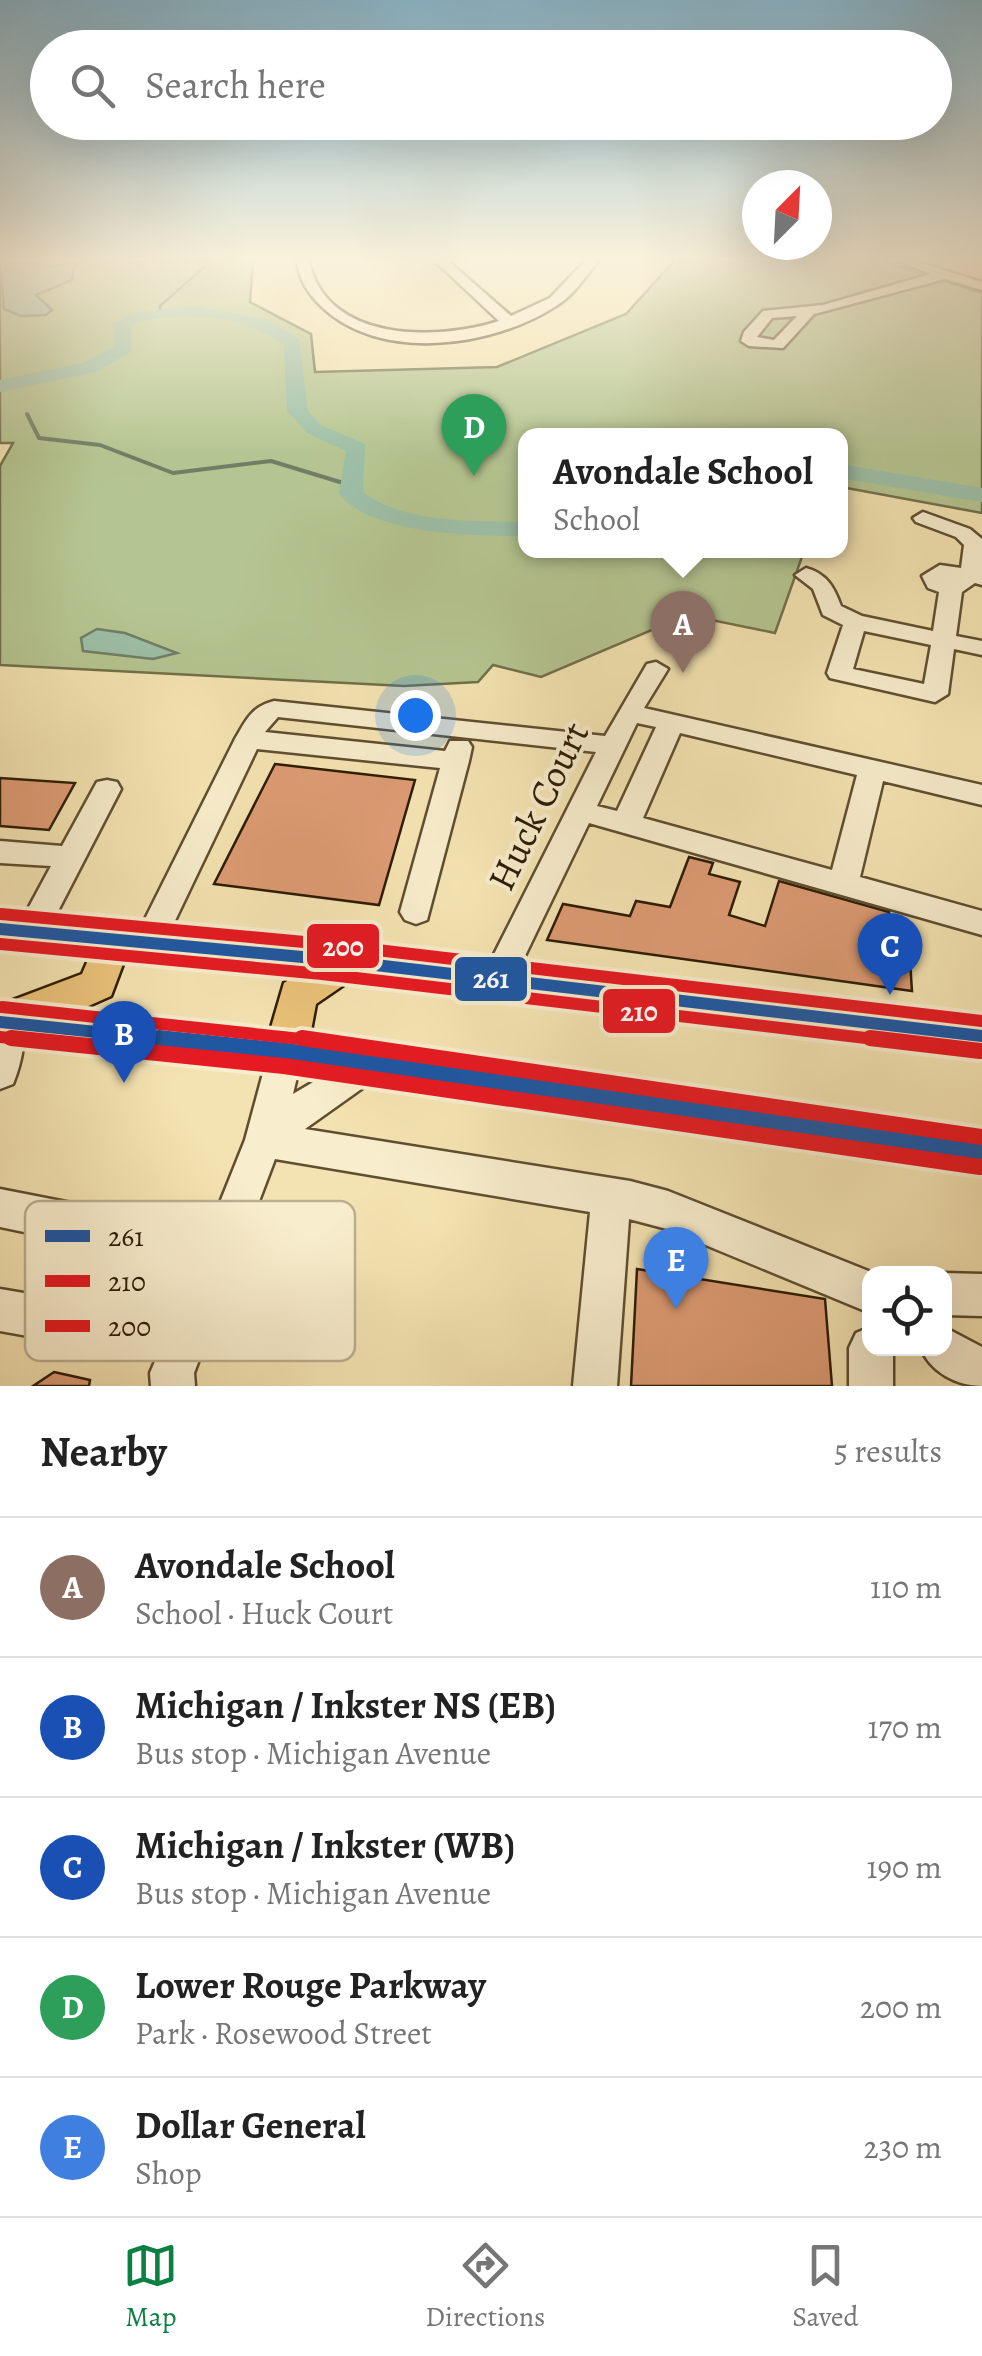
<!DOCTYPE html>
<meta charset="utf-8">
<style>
:root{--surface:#fff;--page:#f2f2f2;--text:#222;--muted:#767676;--line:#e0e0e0;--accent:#0b8043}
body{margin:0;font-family:Alegreya,serif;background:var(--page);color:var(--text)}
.controls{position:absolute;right:30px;bottom:30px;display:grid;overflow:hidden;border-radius:20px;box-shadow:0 10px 40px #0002}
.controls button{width:90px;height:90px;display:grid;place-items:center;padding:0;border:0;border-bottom:2px solid var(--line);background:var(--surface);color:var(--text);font:50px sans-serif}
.compass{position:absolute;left:742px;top:170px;width:90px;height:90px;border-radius:50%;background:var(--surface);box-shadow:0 10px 40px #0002;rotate:24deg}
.you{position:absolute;left:415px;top:715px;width:35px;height:35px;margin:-25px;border:8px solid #fff;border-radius:50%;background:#1a73e8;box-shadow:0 0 0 15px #1a73e833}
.badge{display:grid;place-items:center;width:65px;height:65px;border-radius:50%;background:var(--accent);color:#fff;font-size:32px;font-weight:700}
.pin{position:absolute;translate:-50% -82px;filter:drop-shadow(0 2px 5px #0008)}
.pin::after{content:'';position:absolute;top:52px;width:35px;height:30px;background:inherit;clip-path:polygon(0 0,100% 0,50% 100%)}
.popup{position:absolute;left:518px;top:428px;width:330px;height:130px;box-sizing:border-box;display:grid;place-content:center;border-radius:20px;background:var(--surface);filter:drop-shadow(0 2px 8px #0005);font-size:32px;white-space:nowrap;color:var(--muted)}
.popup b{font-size:38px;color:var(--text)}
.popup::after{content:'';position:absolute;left:50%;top:100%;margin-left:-20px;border:20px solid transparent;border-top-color:var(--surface)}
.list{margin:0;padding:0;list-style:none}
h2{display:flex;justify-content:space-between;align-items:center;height:130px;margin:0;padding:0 40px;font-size:42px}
h2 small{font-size:32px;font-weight:400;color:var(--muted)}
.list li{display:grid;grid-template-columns:65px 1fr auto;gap:30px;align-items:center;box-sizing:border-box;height:140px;padding:0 40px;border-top:2px solid var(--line)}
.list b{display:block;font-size:38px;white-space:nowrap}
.list p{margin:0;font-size:32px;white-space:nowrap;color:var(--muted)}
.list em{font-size:32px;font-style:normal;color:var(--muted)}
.icon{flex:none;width:55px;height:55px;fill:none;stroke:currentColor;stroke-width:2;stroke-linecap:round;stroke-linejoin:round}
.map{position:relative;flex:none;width:982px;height:1386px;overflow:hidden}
.search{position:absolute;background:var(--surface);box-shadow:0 10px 40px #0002;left:30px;right:30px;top:30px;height:110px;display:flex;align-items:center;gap:25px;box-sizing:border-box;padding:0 35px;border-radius:55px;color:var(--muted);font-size:38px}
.sheet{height:830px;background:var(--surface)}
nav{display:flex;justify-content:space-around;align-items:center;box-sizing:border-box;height:140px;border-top:2px solid var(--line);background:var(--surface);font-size:28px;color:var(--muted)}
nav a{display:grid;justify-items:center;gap:5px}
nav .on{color:var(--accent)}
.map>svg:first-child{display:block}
.green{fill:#b5c591;stroke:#71704a;stroke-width:2.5}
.water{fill:#9dbfa7;stroke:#707e66;stroke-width:2.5}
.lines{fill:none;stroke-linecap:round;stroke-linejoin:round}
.stream-far1{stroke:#707e66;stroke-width:2.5}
.stream{stroke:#707e66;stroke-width:4}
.river{fill:#9dbfa7;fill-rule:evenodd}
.building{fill:#dd9b74;stroke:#2d1c04;stroke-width:2.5}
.minor-casing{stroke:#5f4e30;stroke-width:5}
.major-casing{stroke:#2d1c04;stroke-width:5}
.minor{fill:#f8edcd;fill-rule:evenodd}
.major{fill:#eac279;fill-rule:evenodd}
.bus-1-far1-casing{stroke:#f8edcd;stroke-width:20}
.bus-1-casing{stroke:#f8edcd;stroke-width:24}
.bus-2-far1-casing{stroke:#f8edcd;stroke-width:20}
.bus-2-casing{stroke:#f8edcd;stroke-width:24}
.bus-3-far1-casing{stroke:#f8edcd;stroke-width:20}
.bus-3-casing{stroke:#f8edcd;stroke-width:24}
.bus-1-far1{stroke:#1e57a3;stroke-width:12}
.bus-1{stroke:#1e57a3;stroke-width:16}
.bus-2-far1{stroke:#e51a23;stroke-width:12}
.bus-2{stroke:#e51a23;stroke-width:16}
.bus-3-far1{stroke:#e51a23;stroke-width:12}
.bus-3{stroke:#e51a23;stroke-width:16}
.labels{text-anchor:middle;stroke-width:8;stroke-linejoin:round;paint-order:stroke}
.street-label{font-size:38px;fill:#2d1c04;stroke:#f8edcd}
.key{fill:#f8edcd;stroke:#bbae91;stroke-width:2.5}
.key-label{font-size:28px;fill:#2d1c04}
.line-badge{stroke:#f8edcd;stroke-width:4}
.badge-label{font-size:28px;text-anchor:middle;font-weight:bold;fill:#fff}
</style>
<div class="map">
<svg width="982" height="1386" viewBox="0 0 982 1386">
<rect width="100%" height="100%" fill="#f4e3b2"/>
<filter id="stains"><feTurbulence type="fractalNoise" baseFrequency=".002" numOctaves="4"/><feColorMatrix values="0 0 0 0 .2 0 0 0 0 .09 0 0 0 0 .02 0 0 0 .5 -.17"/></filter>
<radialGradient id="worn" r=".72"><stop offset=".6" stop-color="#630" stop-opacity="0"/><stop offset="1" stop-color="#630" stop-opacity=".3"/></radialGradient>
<!-- green -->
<path class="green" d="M0,261H253L250,302L311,334L315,372L497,367L626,314L674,261H882L982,293V513L841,487L840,436H526V550L804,551L775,633L687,615L541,677L493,665L478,682L404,686L0,665V466L13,443H0Z"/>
<!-- water -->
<path class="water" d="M0,261L55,266L83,261L74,267L72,280L36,295L52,310L46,315L21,316L4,309Z
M97,629L125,633L177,653L153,659L83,651L81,638Z"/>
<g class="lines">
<!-- stream-far1 -->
<path class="stream-far1" d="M160,313V306L211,261"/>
<!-- stream -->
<path class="stream" d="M27,414L39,438L100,445L173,473L271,461L353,486"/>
<!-- river -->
<path class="river" d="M193,306L266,319L299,339L308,411L321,425L365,444L363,492C404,524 476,521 526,522V536C476,536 372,535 339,494L346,451L307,433L287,411L284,345C243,314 187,312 138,322L131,326V352L96,372L0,392V380L83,363L115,346L113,324L132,313Z
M840,464L982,488V502L840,478Z"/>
</g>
<!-- building -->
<path class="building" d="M275,764L415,780L379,905L214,884Z
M0,778L75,783L49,830L0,826Z
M689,857L713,863L709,874L740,882L729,915L765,926L779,881L889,912V942L909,946L912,991L547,940L563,904L630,916L636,901L670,907Z
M637,1269L825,1299L832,1386H631Z
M54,1372L90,1380L89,1386H33Z"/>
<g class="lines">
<!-- minor casing -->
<g class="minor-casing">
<path id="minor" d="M297,261H309C326,343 437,341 499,321L435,261H448L511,316L550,298L585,261H598C586,276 573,296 556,306C493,347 381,363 322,307C308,294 299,279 297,261Z
M897,261H915L982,282V290L945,279L814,314L783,348L749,346L741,341L744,332L763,311L823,305L931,274ZM797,316L774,340L757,337L772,318Z
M923,512L970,529L982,539V585L975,583L962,592L956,636L982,641V655L954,649L948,694L935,702L830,678L827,673L843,625L823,615L813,589L795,575L806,568C827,574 834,587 841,606L862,616L933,631L939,592L928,588L922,576L940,565L961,568L964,545L956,537L916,522L913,518ZM864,631L931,645L924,684L853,669Z
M656,662L668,669L644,708L982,785V805L883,781L860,877L982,911V935L589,823L509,989L497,993L485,989L481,980L596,752L278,717L265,732L445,751L450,741H468L472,747L469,761L427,920L416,924L405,920L400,912L440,768L257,749L161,950L150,954L139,950L134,941L235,739C246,720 251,707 274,701L605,736L647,664ZM637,723L656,727L617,811L597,806ZM680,733L857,775L832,870L643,818Z
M107,780L117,782L121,789L43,940L32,943L21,940L16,931L51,866L0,863V841L62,846L97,782Z
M8,1009L20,1013C29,1031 21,1065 13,1084L0,1089V1011Z
M286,1036L298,1040L303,1051L293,1094L369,1049L381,1053L387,1064L381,1075L305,1129L630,1181L668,1191L876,1274H870V1313L667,1229L629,1219L617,1386H573L590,1212L275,1159L194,1373L195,1386H151L150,1373L156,1359L0,1331V1289L172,1318L193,1267L0,1227V1189L209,1230L245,1140L269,1051L274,1040Z
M944,1273L982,1274V1316L944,1315Z
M870,1327V1348H893V1386H849V1348L856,1333Z
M944,1327L982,1347V1386C957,1386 930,1372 921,1348H944Z"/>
</g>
<!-- major casing -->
<g class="major-casing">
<path id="major" d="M0,914L324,943L982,1018V1054L354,978L316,1004L310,1036L982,1131V1173L286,1069L0,1039V1005L82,974L88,960L74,951L0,944ZM126,956L301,972L284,983L270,1031L75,1012L111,996Z"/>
</g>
<!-- minor -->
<use href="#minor" class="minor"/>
<!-- major -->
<use href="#major" class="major"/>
<!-- bus-1-far1 casing -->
<g class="bus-1-far1-casing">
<path id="bus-1-far1" d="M0,929L324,959L982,1036
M0,1022L183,1041"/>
</g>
<!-- bus-1 casing -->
<g class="bus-1-casing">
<path id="bus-1" d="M159,1038L286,1051L982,1152"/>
</g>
<!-- bus-2-far1 casing -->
<g class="bus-2-far1-casing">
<path id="bus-2-far1" d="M0,944L322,974L891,1041
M0,1037L35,1041"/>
</g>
<!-- bus-2 casing -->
<g class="bus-2-casing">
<path id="bus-2" d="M11,1038L284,1066L980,1167
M870,1038L980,1051"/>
</g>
<!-- bus-3-far1 casing -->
<g class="bus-3-far1-casing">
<path id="bus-3-far1" d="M1,914L326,944L982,1021
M2,1007L320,1041"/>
</g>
<!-- bus-3 casing -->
<g class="bus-3-casing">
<path id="bus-3" d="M302,1038L982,1137"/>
</g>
<!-- bus-1-far1 -->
<use href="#bus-1-far1" class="bus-1-far1"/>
<!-- bus-1 -->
<use href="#bus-1" class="bus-1"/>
<!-- bus-2-far1 -->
<use href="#bus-2-far1" class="bus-2-far1"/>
<!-- bus-2 -->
<use href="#bus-2" class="bus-2"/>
<!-- bus-3-far1 -->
<use href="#bus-3-far1" class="bus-3-far1"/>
<!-- bus-3 -->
<use href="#bus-3" class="bus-3"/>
</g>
<!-- sky -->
<linearGradient id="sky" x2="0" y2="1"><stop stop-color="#8ab8ce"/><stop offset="0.57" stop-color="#faf2dc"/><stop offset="1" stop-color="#faf2dc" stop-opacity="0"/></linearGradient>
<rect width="982" height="455" fill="url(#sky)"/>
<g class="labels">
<!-- street labels -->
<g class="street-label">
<text transform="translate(538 806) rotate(-64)" y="13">Huck Court</text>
</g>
</g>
<!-- legend -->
<rect x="25" y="1201" width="330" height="160" rx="15" class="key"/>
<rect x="45" y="1230" width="45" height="12" fill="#1e57a3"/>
<rect x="45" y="1275" width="45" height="12" fill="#e51a23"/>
<rect x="45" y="1320" width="45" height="12" fill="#e51a23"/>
<g class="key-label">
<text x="108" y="1246">261</text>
<text x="108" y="1291">210</text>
<text x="108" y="1336">200</text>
</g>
<g class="line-badge">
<rect x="305" y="922" width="76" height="48" rx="10" fill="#e51a23"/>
<rect x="453" y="955" width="76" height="48" rx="10" fill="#1e57a3"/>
<rect x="601" y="987" width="76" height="48" rx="10" fill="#e51a23"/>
</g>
<g class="badge-label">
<text x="343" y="956">200</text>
<text x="491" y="988">261</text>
<text x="639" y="1021">210</text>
</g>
<rect width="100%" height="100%" filter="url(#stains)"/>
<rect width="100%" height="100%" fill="url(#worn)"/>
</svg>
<div class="controls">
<button><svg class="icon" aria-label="locate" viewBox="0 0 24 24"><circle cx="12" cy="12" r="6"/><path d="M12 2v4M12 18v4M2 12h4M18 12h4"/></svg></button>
</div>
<svg class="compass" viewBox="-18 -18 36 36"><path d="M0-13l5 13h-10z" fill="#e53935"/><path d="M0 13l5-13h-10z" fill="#767676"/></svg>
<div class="you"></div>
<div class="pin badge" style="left:683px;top:673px;background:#8d6e63">A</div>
<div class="popup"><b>Avondale School</b>School</div>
<div class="pin badge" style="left:124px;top:1083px;background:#1a4fb4">B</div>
<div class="pin badge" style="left:890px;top:995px;background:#1a4fb4">C</div>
<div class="pin badge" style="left:474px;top:476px;background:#2e9e5b">D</div>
<div class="pin badge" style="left:676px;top:1309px;background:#3f7fe0">E</div>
<div class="search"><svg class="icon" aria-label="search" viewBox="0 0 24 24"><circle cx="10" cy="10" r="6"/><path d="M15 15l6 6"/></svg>Search here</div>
</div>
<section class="sheet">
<h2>Nearby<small>5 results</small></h2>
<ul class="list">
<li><span class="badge" style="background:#8d6e63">A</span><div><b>Avondale School</b><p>School · Huck Court</p></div><em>110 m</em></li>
<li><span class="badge" style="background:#1a4fb4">B</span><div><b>Michigan / Inkster NS (EB)</b><p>Bus stop · Michigan Avenue</p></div><em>170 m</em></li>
<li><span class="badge" style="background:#1a4fb4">C</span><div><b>Michigan / Inkster (WB)</b><p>Bus stop · Michigan Avenue</p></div><em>190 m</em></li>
<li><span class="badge" style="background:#2e9e5b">D</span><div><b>Lower Rouge Parkway</b><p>Park · Rosewood Street</p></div><em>200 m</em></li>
<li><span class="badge" style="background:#3f7fe0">E</span><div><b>Dollar General</b><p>Shop</p></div><em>230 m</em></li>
</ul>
</section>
<nav>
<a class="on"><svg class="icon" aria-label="map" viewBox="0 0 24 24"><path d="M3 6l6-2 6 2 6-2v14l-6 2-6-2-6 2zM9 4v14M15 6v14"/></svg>Map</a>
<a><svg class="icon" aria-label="directions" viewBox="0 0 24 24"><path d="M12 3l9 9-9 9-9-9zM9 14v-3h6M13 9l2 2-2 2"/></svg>Directions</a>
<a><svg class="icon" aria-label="saved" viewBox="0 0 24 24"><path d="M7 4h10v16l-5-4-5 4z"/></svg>Saved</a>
</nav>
